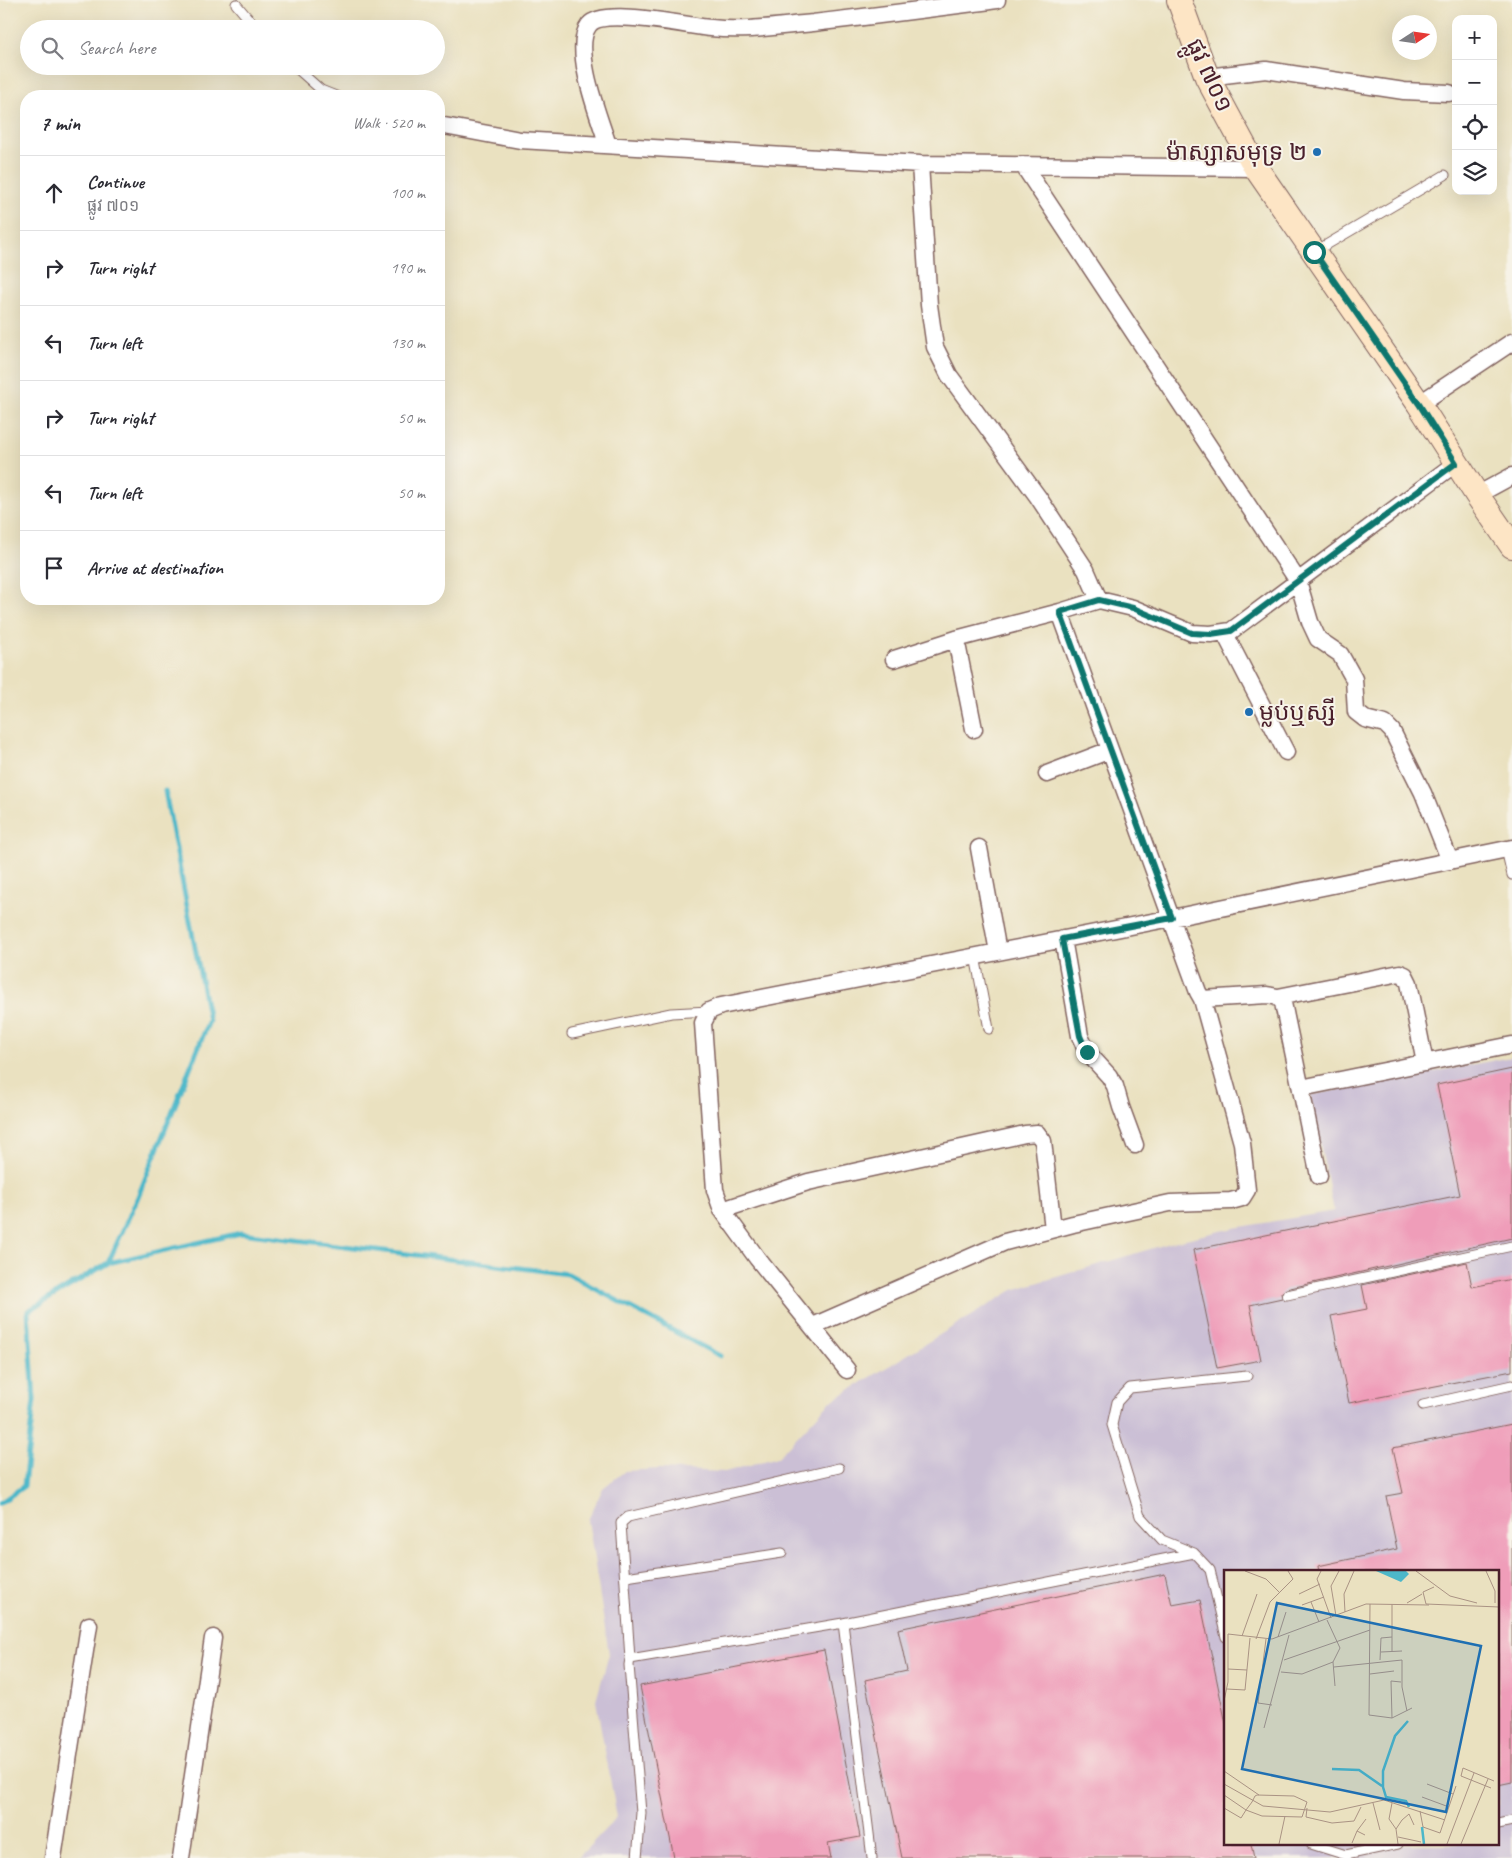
<!DOCTYPE html>
<meta charset="utf-8">
<style>
:root{--surface:#fff;--page:#f7f7f7;--text:#2b2b33;--muted:#7c7c81;--line:#e1e1e2}
body{margin:0;font-family:Caveat,"Noto Sans Khmer",sans-serif;background:var(--page);color:var(--text)}
.controls{position:absolute;right:15px;top:15px;display:grid;overflow:hidden;border-radius:10px;box-shadow:0 5px 20px #0002}
.controls button{width:45px;height:45px;display:grid;place-items:center;padding:0;border:0;border-bottom:1px solid var(--line);background:var(--surface);color:var(--text);font:25px sans-serif}
.compass{position:absolute;left:1392px;top:15px;width:45px;height:45px;border-radius:50%;background:var(--surface);box-shadow:0 5px 20px #0002;rotate:78deg}
.stop{position:absolute;width:15px;height:15px;margin:-11px;border:4px solid #0f766e;border-radius:50%;background:#fff}
.stop.end{background:#0f766e;border-color:#fff;box-shadow:0 1px 5px #0008}
.list{margin:0;padding:0;list-style:none}
h2{display:flex;justify-content:space-between;align-items:center;height:65px;margin:0;padding:0 20px;font-size:21px}
h2 small{font-size:16px;font-weight:400;color:var(--muted)}
.list li{display:grid;grid-template-columns:32px 1fr auto;gap:15px;align-items:center;box-sizing:border-box;height:75px;padding:0 20px;border-top:1px solid var(--line)}
.list b{display:block;font-size:19px;white-space:nowrap}
.list p{margin:0;font-size:16px;white-space:nowrap;color:var(--muted)}
.list em{font-size:16px;font-style:normal;color:var(--muted)}
.icon{flex:none;width:28px;height:28px;fill:none;stroke:currentColor;stroke-width:2;stroke-linecap:round;stroke-linejoin:round}
.map{position:relative;flex:none;width:1512px;height:1858px;overflow:hidden}
.search{position:absolute;background:var(--surface);box-shadow:0 5px 20px #0002;left:20px;top:20px;width:425px;height:55px;display:flex;align-items:center;gap:12px;box-sizing:border-box;padding:0 18px;border-radius:28px;color:var(--muted);font-size:19px}
.panel{position:absolute;background:var(--surface);box-shadow:0 5px 20px #0002;left:20px;top:90px;width:425px;height:515px;border-radius:20px}
.map>svg:first-child{display:block}
.industrial{fill:#cbbfd5;fill-rule:evenodd}
.lines{fill:none;stroke-linecap:round;stroke-linejoin:round}
.stream{stroke:#4cb7c9;stroke-width:5}
.building{fill:#ef9db9}
.lane-casing{stroke:#82635f;stroke-width:11}
.street-casing{stroke:#82635f;stroke-width:19}
.secondary-casing{stroke:#82635f;stroke-width:26}
.lane{stroke:#fff;stroke-width:9}
.street{stroke:#fff;stroke-width:16}
.secondary{stroke:#fde5c5;stroke-width:24}
.route{stroke:#0f766e;stroke-width:6}
.poi-dot{fill:#1f6fb2;stroke:#f7f3e8;stroke-width:2}
.labels{text-anchor:middle;stroke-width:4;stroke-linejoin:round;paint-order:stroke}
.street-label{font-size:24px;fill:#4a1f2b;stroke:#f7f3e8}
.poi-label{font-size:24px;fill:#4a1f2b;stroke:#f7f3e8;text-anchor:end}
.inset-river{fill:none;stroke:#4cb7c9;stroke-width:2.5}
.inset-road{fill:none;stroke:#aa9384;stroke-width:1}
.view{fill:#1f6fb2;fill-opacity:0.15;stroke:#1f6fb2;stroke-width:2.5}
.inset-edge{fill:none;stroke:#4a1f2b;stroke-width:2.5}
</style>
<div class="map">
<svg width="1512" height="1858" viewBox="0 0 1512 1858">
<rect width="100%" height="100%" fill="#f7f3e8"/>
<filter id="ink" filterUnits="userSpaceOnUse"><feTurbulence type="fractalNoise" baseFrequency=".02" numOctaves="2"/><feDisplacementMap in="SourceGraphic" scale="10" xChannelSelector="R" yChannelSelector="G"/><feConvolveMatrix kernelMatrix="1 2 1 2 8 2 1 2 1" color-interpolation-filters="sRGB"/></filter>
<filter id="wash" filterUnits="userSpaceOnUse"><feTurbulence type="fractalNoise" baseFrequency=".0096" numOctaves="4" result="noise"/><feDisplacementMap in="SourceGraphic" scale="20" xChannelSelector="R" yChannelSelector="G"/><feGaussianBlur stdDeviation="1.12" result="paint"/><feColorMatrix in="noise" values="0 0 0 0 0 0 0 0 0 0 0 0 0 0 0 0 0 1.4 0 .05"/><feComposite in="paint" operator="in"/></filter>
<g filter="url(#wash)">
<rect width="100%" height="100%" fill="#eae1c0"/>
<!-- industrial -->
<path class="industrial" d="M1512,1057V1858H578L617,1817L596,1701L609,1654L588,1520L603,1488L625,1471L660,1469L725,1472L778,1457L830,1402L1013,1290L1177,1241L1229,1229L1334,1211L1310,1095ZM1226,1572H1498V1844H1226Z"/>
<g class="lines">
<!-- stream -->
<path class="stream" d="M108,1263L137,1199L209,1021L165,791
M0,1503L24,1486L34,1400L28,1311L108,1263L241,1233L568,1274L720,1356"/>
</g>
<g id="blocks">
<!-- building -->
<path class="building" d="M1512,1069V1238L1286,1289L1281,1293L1282,1298L1250,1305L1261,1360L1217,1368L1193,1250L1460,1195L1437,1085Z
M1467,1262L1472,1287L1512,1279V1371L1349,1403L1331,1316L1367,1309L1362,1285Z
M1512,1424V1782L1498,1785V1572H1319L1318,1566L1397,1549L1386,1496L1403,1493L1393,1448Z
M1165,1574L1172,1605L1200,1600L1226,1724V1844H1251L1254,1858H902L865,1680L907,1671L898,1629Z
M824,1650L860,1837L828,1843L831,1858H674L640,1686Z"/>
</g>
</g>
<g filter="url(#ink)">
<use href="#blocks" fill-opacity="0" stroke="#82635f" stroke-width="1"/>
<g class="lines">
<!-- lane casing -->
<g class="lane-casing">
<path id="lane" d="M236,4L257,29
M294,66L321,90L336,96
M1316,251L1445,175
M1506,849L1512,875
M975,956L989,1029
M572,1034L671,1013L709,1011
M1287,1295L1512,1246
M1423,1405L1512,1385
M626,1577L782,1553
M843,1623L872,1858
M1226,1637L1210,1570L1194,1553L1162,1540L1140,1516L1112,1425L1117,1402L1130,1388L1247,1376
M630,1659L621,1523L628,1517L839,1468
M1498,1824L1512,1821
M1311,1844L1346,1855L1398,1844
M637,1858L641,1813L629,1665L630,1659L843,1623L1194,1553"/>
</g>
<!-- street casing -->
<g class="street-casing">
<path id="street" d="M1207,77L1266,70L1404,91L1449,93
M439,125L520,140L920,164L1256,168
M608,145C600,120 571,48 589,25C603,7 688,26 711,28C745,32 779,26 813,23C874,16 935,8 997,0
M920,164L929,305L935,347L949,375L1038,497L1086,570L1099,600
M1023,165L1298,581L1310,622L1318,639L1340,654L1354,679L1356,712L1365,719L1385,724L1392,731L1423,793L1450,861
M1419,404L1512,342
M1477,495L1512,476
M1224,632L1286,752
M956,639L974,729
M894,659L956,639L1060,612L1099,600L1133,608L1192,633L1211,634L1231,631L1456,463
M1047,774L1110,750
M979,848L998,952
M1063,939L1080,1036L1087,1052L1109,1076L1115,1086L1121,1107L1135,1145
M1278,997L1283,1003L1319,1176
M1202,999L1267,995L1278,997L1400,973L1405,975L1409,983L1425,1063
M1301,1088L1512,1045
M722,1210L808,1182L1025,1134L1037,1133L1043,1141L1053,1229
M813,1326L1005,1242L1073,1224L1170,1203L1231,1201L1242,1198L1247,1190L1242,1143L1202,999L1198,992L1060,612
M847,1370L757,1258L722,1210L715,1190L703,1023L709,1011L721,1006L1172,918L1512,848
M53,1858L89,1625
M181,1858L213,1638"/>
</g>
<!-- secondary casing -->
<g class="secondary-casing">
<path id="secondary" d="M1179,0L1207,77L1256,168L1419,404L1477,495L1512,546"/>
</g>
<!-- lane -->
<use href="#lane" class="lane"/>
<!-- street -->
<use href="#street" class="street"/>
<!-- secondary -->
<use href="#secondary" class="secondary"/>
</g>
</g>
<g class="lines" filter="url(#ink)">
<!-- route -->
<path class="route" d="M1087,1052L1080,1036L1062,939L1172,918L1060,612L1099,600L1133,608L1192,633L1211,634L1231,631L1456,463L1419,404L1314,252"/>
</g>
<!-- markers -->
<g class="poi-dot">
<circle cx="1317" cy="152" r="5"/>
<circle cx="1249" cy="712" r="5"/>
</g>
<g class="labels">
<!-- street labels -->
<g class="street-label">
<text transform="translate(1210 75) rotate(65)" y="8">ផ្លូវ ៧០១</text>
</g>
<!-- poi labels -->
<g class="poi-label">
<text x="1307" y="160">ម៉ាស្សាសមុទ្រ ២</text>
<text x="1259" y="720" text-anchor="start">ម្លប់ឬស្សី</text>
</g>
</g>
<!-- overview -->
<g transform="translate(1224 1570)">
<rect width="275" height="275" fill="#eae1c0"/>
<path d="M152,1H182L185,4L177,12Z" fill="#4cb7c9"/>
<path class="inset-river" d="M184,151L171,166L159,201V217L162,227L182,231L185,237M108,199L135,200L158,216M198,257L200,274"/>
<path class="inset-road" d="M21,1L42,9L55,22M97,1L93,9L107,48M192,1L226,26L253,33M262,1L271,21V33M210,17L199,22L202,34L275,37M75,24L96,14M87,32L95,52M183,33L198,24M146,34L145,145L168,148L188,138M78,35L100,27M121,42L120,24L130,1M112,46L107,16L115,1M103,50L116,78L109,92L111,116M18,66L33,24M54,67L62,42M32,69L46,32L69,9L64,1M42,69L34,133L48,135M168,81V34M157,82L178,81M60,90L146,60M156,90L157,68L168,67M110,97L178,90V117L183,141M4,99L23,100M57,102L78,104L109,92M146,104L170,101M3,119L21,120L26,68M0,131L4,112V64L48,69L142,34L205,35M168,148L167,111L177,112M40,158L65,65M0,201L35,225M0,214L39,236L106,242L160,230L221,250M203,214L229,224M267,218L237,206L239,198L270,211M0,225L22,240L38,246L78,247L83,232L70,226L33,225L31,226L28,232L22,240L17,248L0,238M198,227L225,237M149,233L156,260M168,233L165,249L172,259M83,238L82,247L108,253L130,251L137,237M196,241L199,257L216,263L232,216M133,261L142,249M174,267L197,272M128,273L133,261L141,265M55,274L61,246M174,274L172,259L178,250L185,244L190,255M223,274L250,203M237,274L264,209"/>
<path class="view" d="M53,33L257,76L222,242L18,199Z"/>
<rect width="275" height="275" class="inset-edge"/>
</g>
</svg>
<div class="controls">
<button>+</button>
<button>−</button>
<button><svg class="icon" aria-label="locate" viewBox="0 0 24 24"><circle cx="12" cy="12" r="6"/><path d="M12 2v4M12 18v4M2 12h4M18 12h4"/></svg></button>
<button><svg class="icon" aria-label="layers" viewBox="0 0 24 24"><path d="M12 4l9 5-9 5-9-5zM3 14l9 5 9-5"/></svg></button>
</div>
<svg class="compass" viewBox="-18 -18 36 36"><path d="M0-13l5 13h-10z" fill="#e53935"/><path d="M0 13l5-13h-10z" fill="#7c7c81"/></svg>
<div class="stop" style="left:1314px;top:252px"></div>
<div class="stop end" style="left:1087px;top:1052px"></div>
<div class="search"><svg class="icon" aria-label="search" viewBox="0 0 24 24"><circle cx="10" cy="10" r="6"/><path d="M15 15l6 6"/></svg>Search here</div>
<section class="panel">
<h2>7 min<small>Walk · 520 m</small></h2>
<ul class="list">
<li><svg class="icon" aria-label="ahead" viewBox="0 0 24 24"><path d="M12 20V5M6 11l6-6 6 6"/></svg><div><b>Continue</b><p>ផ្លូវ ៧០១</p></div><em>100 m</em></li>
<li><svg class="icon" aria-label="right" viewBox="0 0 24 24"><path d="M7 20v-9h11M14 6l5 5-5 5"/></svg><div><b>Turn right</b></div><em>190 m</em></li>
<li><svg class="icon" aria-label="left" viewBox="0 0 24 24"><path d="M17 20v-9H6M10 6l-5 5 5 5"/></svg><div><b>Turn left</b></div><em>130 m</em></li>
<li><svg class="icon" aria-label="right" viewBox="0 0 24 24"><path d="M7 20v-9h11M14 6l5 5-5 5"/></svg><div><b>Turn right</b></div><em>50 m</em></li>
<li><svg class="icon" aria-label="left" viewBox="0 0 24 24"><path d="M17 20v-9H6M10 6l-5 5 5 5"/></svg><div><b>Turn left</b></div><em>50 m</em></li>
<li><svg class="icon" aria-label="arrive" viewBox="0 0 24 24"><path d="M6 21V4h12l-3 4 3 4H6"/></svg><div><b>Arrive at destination</b></div></li>
</ul>
</section>
</div>
